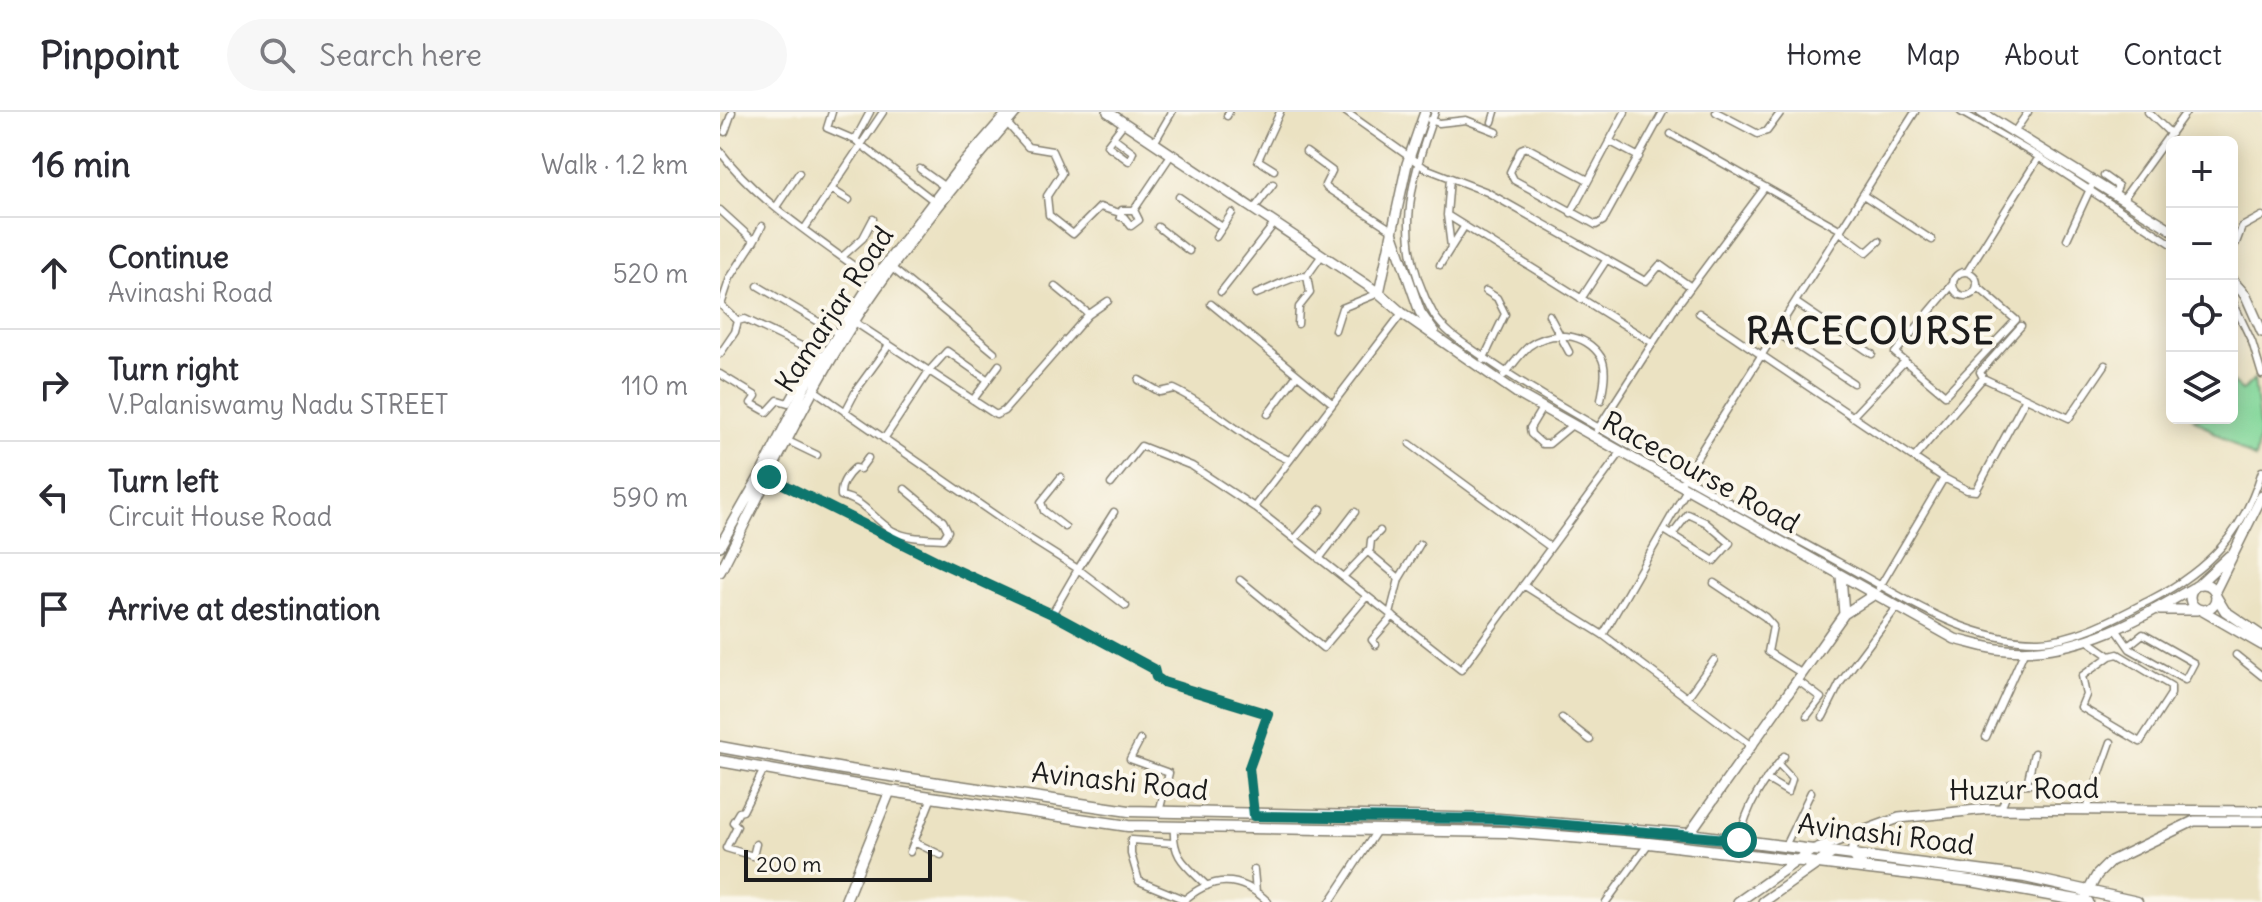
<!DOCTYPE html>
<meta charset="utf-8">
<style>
:root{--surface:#fff;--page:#f7f7f7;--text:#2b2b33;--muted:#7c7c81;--line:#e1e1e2}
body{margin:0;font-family:Delius,sans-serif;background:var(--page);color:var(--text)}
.controls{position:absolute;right:24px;top:24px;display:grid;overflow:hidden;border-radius:12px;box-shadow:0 4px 20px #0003}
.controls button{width:72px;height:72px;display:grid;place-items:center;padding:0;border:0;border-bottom:2px solid var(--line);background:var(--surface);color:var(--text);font:40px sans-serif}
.scale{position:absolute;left:24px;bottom:20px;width:188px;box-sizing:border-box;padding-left:8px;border:4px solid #1c1c1c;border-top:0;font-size:22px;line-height:28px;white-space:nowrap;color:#1c1c1c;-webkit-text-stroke:6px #fbf7ec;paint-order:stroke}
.stop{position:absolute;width:24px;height:24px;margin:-18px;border:6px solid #0f766e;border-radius:50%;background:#fff}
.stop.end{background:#0f766e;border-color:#fff;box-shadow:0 2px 8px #0008}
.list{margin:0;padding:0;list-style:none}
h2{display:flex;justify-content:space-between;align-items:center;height:104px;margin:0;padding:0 32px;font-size:34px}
h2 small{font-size:26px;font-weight:400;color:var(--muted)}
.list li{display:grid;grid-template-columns:52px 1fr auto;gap:24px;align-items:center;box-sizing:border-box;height:112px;padding:0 32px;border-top:2px solid var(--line)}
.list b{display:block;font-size:30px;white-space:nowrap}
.list p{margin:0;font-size:26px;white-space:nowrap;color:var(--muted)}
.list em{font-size:26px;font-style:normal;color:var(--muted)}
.icon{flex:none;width:44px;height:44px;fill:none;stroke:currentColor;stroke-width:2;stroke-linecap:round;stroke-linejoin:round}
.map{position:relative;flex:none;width:1542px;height:790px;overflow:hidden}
header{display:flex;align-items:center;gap:48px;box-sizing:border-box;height:112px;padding:0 40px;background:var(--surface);border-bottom:2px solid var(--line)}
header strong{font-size:38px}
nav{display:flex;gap:44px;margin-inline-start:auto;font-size:28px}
.search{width:560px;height:72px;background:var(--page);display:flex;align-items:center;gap:20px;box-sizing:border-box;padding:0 28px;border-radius:44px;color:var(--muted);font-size:30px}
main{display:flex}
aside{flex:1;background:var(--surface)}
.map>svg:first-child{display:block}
.green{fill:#82d79a;stroke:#4f7a5b;stroke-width:2}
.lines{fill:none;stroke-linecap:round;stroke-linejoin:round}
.street-casing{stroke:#847f6f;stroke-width:9}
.secondary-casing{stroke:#847f6f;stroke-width:12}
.primary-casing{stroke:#847f6f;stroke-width:13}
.street{stroke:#fff;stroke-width:6}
.secondary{stroke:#fff;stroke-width:9}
.primary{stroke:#fff;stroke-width:10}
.route{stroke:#0f766e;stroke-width:10}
.labels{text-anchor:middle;stroke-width:8;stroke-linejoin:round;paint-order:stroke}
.street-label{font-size:28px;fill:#1c1c1c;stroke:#fbf7ec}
.district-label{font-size:36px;font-weight:bold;letter-spacing:2px;fill:#1c1c1c;stroke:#fbf7ec}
</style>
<header>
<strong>Pinpoint</strong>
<div class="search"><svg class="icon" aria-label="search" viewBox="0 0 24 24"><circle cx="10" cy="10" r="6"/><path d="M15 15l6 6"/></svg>Search here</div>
<nav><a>Home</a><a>Map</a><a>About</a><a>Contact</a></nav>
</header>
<main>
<aside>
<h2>16 min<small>Walk · 1.2 km</small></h2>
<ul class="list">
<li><svg class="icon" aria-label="ahead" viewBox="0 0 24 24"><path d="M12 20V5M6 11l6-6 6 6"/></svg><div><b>Continue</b><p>Avinashi Road</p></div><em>520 m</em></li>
<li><svg class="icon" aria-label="right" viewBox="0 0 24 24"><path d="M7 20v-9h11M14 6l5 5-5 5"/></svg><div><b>Turn right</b><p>V.Palaniswamy Nadu STREET</p></div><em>110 m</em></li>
<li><svg class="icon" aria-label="left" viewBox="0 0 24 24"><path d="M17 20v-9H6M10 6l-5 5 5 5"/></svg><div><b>Turn left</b><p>Circuit House Road</p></div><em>590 m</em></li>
<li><svg class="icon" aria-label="arrive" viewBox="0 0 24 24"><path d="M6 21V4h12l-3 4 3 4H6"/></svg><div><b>Arrive at destination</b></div></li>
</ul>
</aside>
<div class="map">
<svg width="1542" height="790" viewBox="0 0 1542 790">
<rect width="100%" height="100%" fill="#fbf7ec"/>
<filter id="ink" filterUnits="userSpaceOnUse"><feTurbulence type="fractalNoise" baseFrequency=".0125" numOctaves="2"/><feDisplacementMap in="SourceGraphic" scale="16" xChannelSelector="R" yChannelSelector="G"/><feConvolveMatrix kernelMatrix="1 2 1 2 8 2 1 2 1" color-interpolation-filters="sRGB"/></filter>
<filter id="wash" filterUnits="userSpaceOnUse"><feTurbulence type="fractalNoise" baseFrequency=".006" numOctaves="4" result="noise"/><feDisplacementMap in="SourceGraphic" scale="32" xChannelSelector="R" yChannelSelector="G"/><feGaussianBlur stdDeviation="1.8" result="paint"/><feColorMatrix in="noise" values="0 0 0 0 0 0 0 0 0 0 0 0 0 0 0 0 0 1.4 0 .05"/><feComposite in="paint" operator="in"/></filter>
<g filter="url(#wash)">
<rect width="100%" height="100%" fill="#ebe2c2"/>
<!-- green -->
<path class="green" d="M1534,267L1540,321L1535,347L1473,306H1512V270L1522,279Z"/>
</g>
<g filter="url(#ink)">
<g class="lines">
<!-- street casing -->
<g class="street-casing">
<path id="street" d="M112,0L107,16L135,28L214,89
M626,0L705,56L767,80L923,168L926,169L940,153L971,175
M715,0C689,73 673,130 714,203C725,220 743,231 759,242C812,279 869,310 924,342C989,380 1054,415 1120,451C1182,484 1245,530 1319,529C1357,528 1399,504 1432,487C1488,458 1524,420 1542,359
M996,0L1038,22L1047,19L1061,0
M1241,0L1319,45L1452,132
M1428,0L1451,22
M507,4L509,0
M710,8L719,11L746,8L777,20
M772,10L775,0
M287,11L308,35L332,39L342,61L327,84L329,103L353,122L380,95L400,101
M1295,19L1308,0
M5,20L12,0
M951,22L1121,118
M393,25L413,40L409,49L387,33L404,11
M135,28L150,0
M889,29L919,45
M434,31L452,0
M0,39C38,91 104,131 156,170
M586,40L612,59L605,73L607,76L672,118
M200,57L225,75
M554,58L538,48L560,0
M1384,64L1398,74L1395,81
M730,66L727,103L731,135
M868,68L806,35L801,37L790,60L794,68L876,113L883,109L943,0
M111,77L129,88
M1143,83L1212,128
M459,85L502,115
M1403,87L1466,0
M56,95L79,61
M0,98L34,129L10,166L1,193L18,209L25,207L104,245
M414,98H402L400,105H404L411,114L419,108L414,98L451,43
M533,98L553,72
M851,101L905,0
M727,103L933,231
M438,115L469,139
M85,116L163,0
M1120,120L1147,140L1159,129
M496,125L512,101
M1347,127L1371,75
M34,129L42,114
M1512,133L1516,131L1522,115L1542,104
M123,144L143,126L153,107
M720,153L744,115
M172,156L274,240
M1233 172a12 12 0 1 1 24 0a12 12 0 1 1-24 0Z
M1247,160L1319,45
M587,164L602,143
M1232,173L1175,241L1225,283L1296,208L1257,174
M38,174L119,222
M335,174L369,202
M501,180L554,112
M536,182C553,176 571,164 587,164L590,181L579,195L578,212
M861,187L887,147
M1512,188L1532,230L1542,263
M1075,190L1152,242
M491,192L612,291
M979,201L1224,366L1159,476
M829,203L849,240
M133,209L276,303L284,299L368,203L388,189
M1301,214L1260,260L1263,266L1349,306L1385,253
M615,218L622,196L659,181
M1056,220L1133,271
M0,242L15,220L18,209
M763,248L785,202L777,186L766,179
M0,262L36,284L31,291L47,300L58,288L68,291L96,241
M784,263C792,254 800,242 809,234C831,218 865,220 881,245C888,257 883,276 881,288
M419,268L440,280L454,277C495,296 527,330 569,348
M94,278L304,423L358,457L394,400
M253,288L279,253
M822,296L810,316L811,322L822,332H829L852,313
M125,300L137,277L169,233
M548,302L577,263
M1132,305L1185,249
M877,318L956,195L1045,75
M164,327L209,259L227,239L268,268
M68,329L97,343
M690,332L830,435
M148,346L140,357L135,356C127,363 120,372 121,384C144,388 153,407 173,419C188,427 206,426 223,427L228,419L223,409L185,377
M1194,346L1263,266
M47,364L215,448L332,502L434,557L436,565L443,570L548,602L529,656L534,704
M341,365L321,390L324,399L345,415
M1224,366L1247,378L1256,379L1306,286
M962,369L1195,0
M391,372L421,334L472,354L534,395L741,558L901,340
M534,395L682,201
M944,418L994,449L1010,431L985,410L968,402L952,423
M575,427L601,397
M647,439L679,466
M599,447L635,400
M623,465L650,437L651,428L660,419
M520,468L603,536L647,484
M994,471L1045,505L1053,514L1048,540L1081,561
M803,473L883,523L1030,633
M332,502L358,457L406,494
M670,502L679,467L700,432
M1396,517L1410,537L1465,568L1474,551L1423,522L1408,534
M883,523L967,377
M1367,528L1390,544L1398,542L1451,574V582L1420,630L1361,595L1366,583L1362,564L1390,544
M656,533L652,528L673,504
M1516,543L1542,564
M1077,568L1101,586L1087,604
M967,586L994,548
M1103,605L1120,571L1177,495
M842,606L870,628
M1266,625L1305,538
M420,628L410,647L449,661L439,700
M1046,667L1068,680L1072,667L1058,652
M1307,672L1314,641
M1281,697L1290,672H1321
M1367,697L1391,630
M454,715C452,746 466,753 487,774
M1019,728C1028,691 1041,673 1064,644
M194,730L221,743
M453,731L411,728V742L419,769L463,787
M36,732L33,744L6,736L17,714L13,710L19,700L23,699L44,657
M1065,734L1091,680
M190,740L212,685
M534,758L536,780
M462,790C491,764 519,762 548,790
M610,790L658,717
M886,790L929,731"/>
</g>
<!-- secondary casing -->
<g class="secondary-casing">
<path id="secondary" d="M388,0L659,181L682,201L800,283L1235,527C1248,530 1263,535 1277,537C1349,547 1413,511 1473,476
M1261,0L1452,118
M672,120L700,200L714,220
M1512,168L1526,184L1542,220
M659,181L687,52L705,0
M0,434L41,362L85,274L149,174L237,59L284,5
M0,460C49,365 94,265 156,177C199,116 247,57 296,0
M1470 485a13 13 0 1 1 26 0a13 13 0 1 1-26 0Z
M1479,472L1509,444
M1495,479L1542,384
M1496,484L1505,499L1542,524
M1440,498H1477
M1483,499L1542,533
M1124,502L1155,482
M969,722L1124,502L1121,464
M1139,722C1129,736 1131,747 1146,756
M1366,783L1377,763L1391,749L1474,709H1542
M125,790L170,679
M1018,790L1092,738L1179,706L1267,697L1542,699
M1043,790L1114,740"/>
</g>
<!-- primary casing -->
<g class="primary-casing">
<path id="primary" d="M0,635L123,657L409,699L779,707L969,722L1305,765L1417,790
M0,649L170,679L408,714L786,720L929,731L1251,769L1368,790"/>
</g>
<!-- street -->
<use href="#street" class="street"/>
<!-- secondary -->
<use href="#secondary" class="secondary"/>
<!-- primary -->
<use href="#primary" class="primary"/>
</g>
</g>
<g class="lines" filter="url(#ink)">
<!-- route -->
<path class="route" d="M49,365L215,448L332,502L434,557L436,565L443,570L548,602L529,656L534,704L779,707L1019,728"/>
</g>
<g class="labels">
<!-- street labels -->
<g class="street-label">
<text transform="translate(114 197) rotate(-57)" y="10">Kamarjar Road</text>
<text transform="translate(981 360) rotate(29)" y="10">Racecourse Road</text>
<text transform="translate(400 669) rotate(6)" y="10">Avinashi Road</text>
<text transform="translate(1304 677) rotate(-1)" y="10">Huzur Road</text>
<text transform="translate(1166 722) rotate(7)" y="10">Avinashi Road</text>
</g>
<!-- district labels -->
<g class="district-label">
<text x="1151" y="232">RACECOURSE</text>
</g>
</g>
</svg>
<div class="controls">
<button>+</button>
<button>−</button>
<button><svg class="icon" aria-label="locate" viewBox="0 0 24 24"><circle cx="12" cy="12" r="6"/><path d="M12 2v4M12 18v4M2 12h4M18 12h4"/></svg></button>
<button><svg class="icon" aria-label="layers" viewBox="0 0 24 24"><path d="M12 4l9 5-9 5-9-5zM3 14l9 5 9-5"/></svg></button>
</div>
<div class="scale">200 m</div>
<div class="stop" style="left:1019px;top:728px"></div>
<div class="stop end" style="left:49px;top:365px"></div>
</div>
</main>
